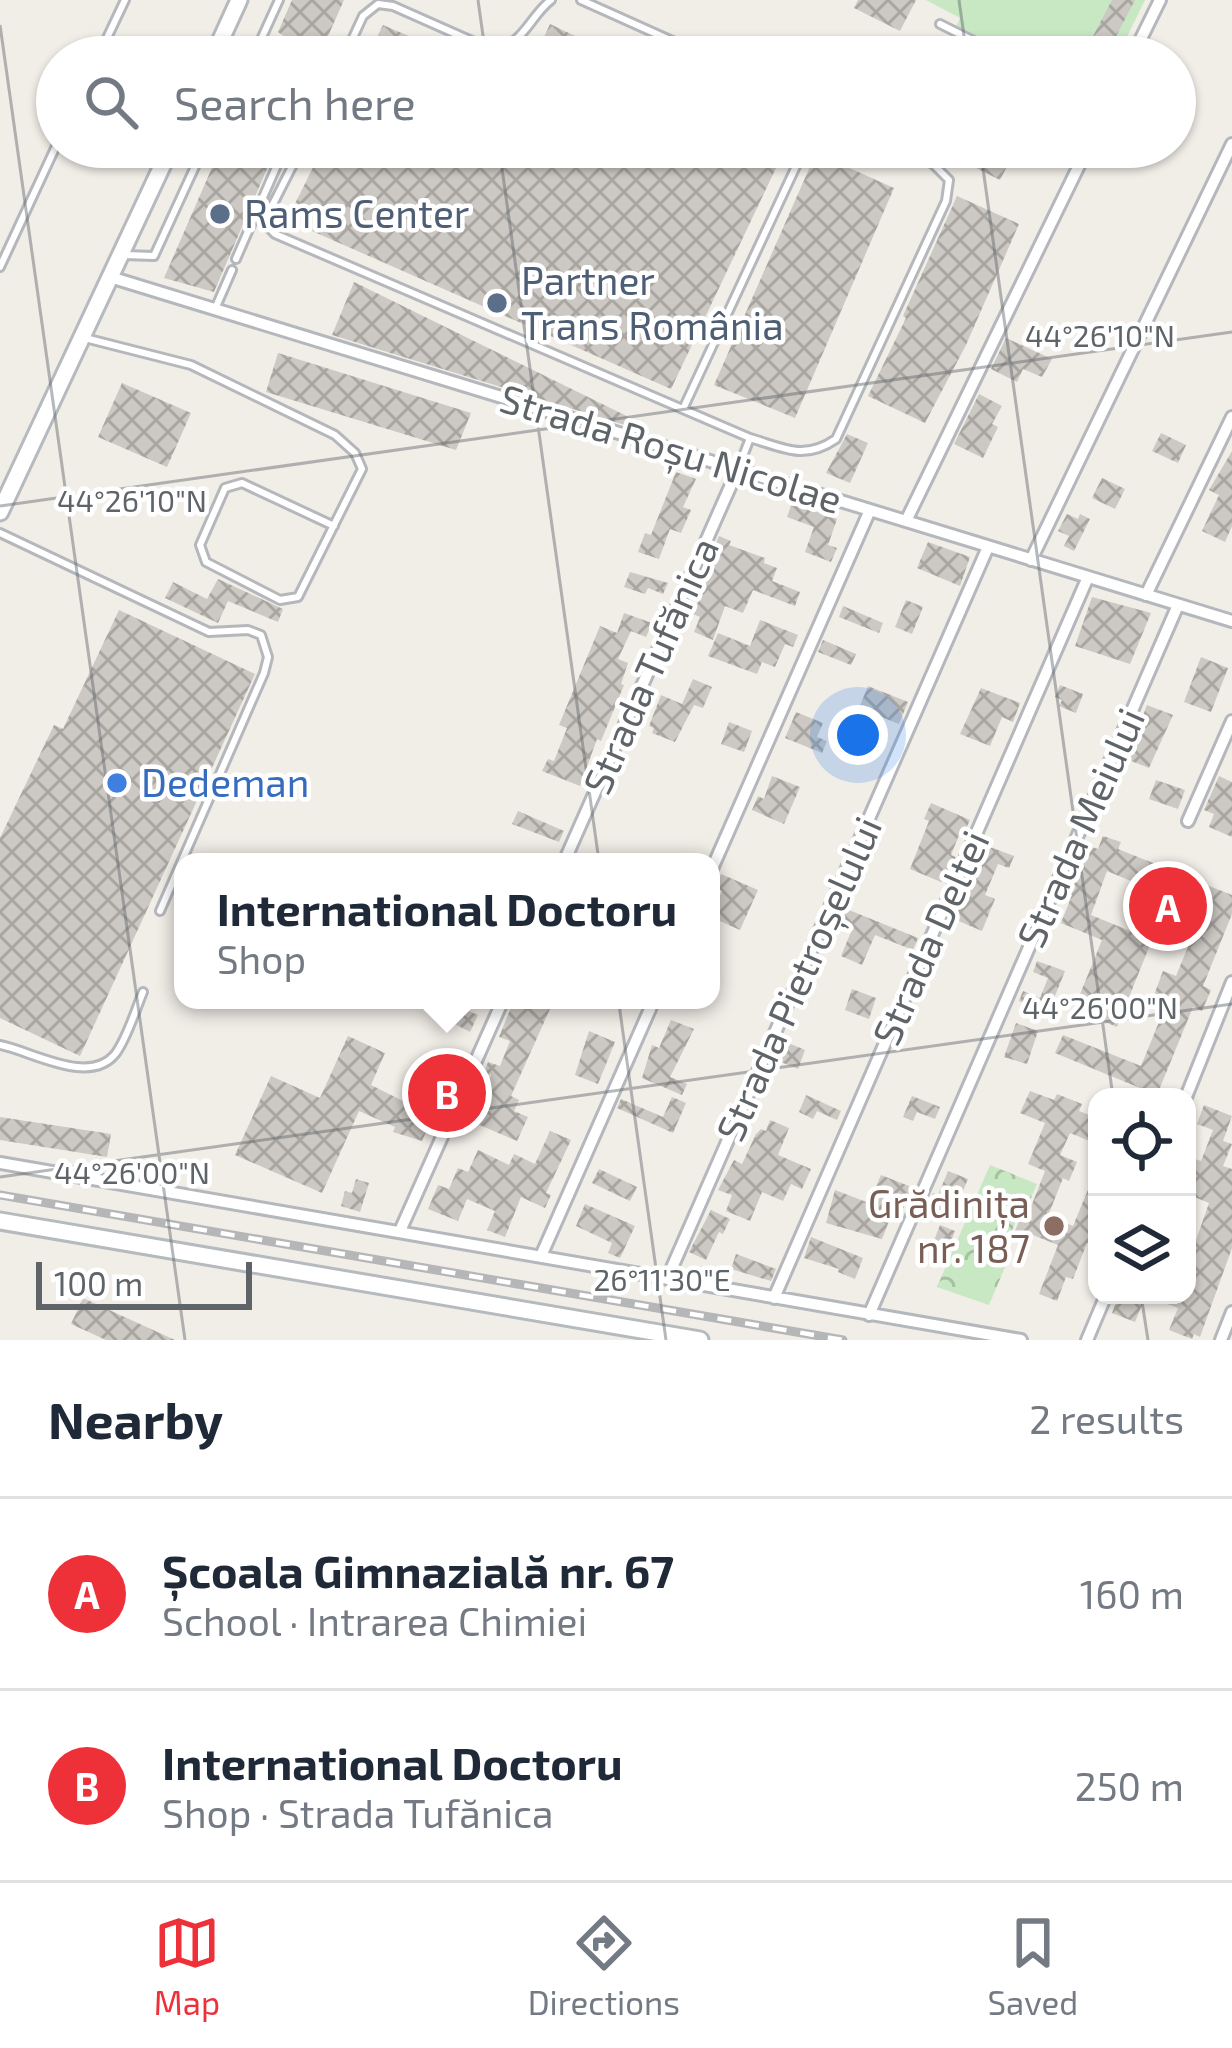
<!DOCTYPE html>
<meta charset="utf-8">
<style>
:root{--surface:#fff;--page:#f6f6f7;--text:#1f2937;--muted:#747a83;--line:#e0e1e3;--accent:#ee3039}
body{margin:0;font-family:"Exo 2",sans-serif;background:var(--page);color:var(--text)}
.controls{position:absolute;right:36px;bottom:36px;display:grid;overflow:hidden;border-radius:24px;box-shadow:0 3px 9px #0004}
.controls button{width:108px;height:108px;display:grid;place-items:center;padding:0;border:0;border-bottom:3px solid var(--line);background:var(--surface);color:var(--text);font:60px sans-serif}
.scale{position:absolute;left:36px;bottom:30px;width:216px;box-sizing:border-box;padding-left:12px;border:6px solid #5e6468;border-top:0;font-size:33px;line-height:42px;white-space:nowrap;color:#5e6468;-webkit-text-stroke:9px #fff;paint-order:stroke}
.you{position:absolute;left:858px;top:735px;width:42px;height:42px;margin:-30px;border:9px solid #fff;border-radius:50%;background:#1a73e8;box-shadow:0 0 0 18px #1a73e833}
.badge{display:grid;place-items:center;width:78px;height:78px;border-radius:50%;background:var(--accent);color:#fff;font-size:39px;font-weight:700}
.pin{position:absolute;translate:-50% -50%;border:6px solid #fff;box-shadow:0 3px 12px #0006}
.popup{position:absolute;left:174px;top:853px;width:546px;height:156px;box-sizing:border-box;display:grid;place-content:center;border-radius:24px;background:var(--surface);filter:drop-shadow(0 3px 9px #0005);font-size:39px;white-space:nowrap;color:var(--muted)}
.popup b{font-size:45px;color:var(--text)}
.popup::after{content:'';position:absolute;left:50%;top:100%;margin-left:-24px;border:24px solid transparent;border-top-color:var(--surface)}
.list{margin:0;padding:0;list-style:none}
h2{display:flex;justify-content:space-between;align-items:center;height:156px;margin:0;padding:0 48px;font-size:51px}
h2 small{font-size:39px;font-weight:400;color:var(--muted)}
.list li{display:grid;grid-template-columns:78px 1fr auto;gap:36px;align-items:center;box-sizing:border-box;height:192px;padding:0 48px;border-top:3px solid var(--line)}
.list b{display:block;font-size:45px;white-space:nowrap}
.list p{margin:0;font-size:39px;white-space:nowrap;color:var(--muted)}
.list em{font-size:39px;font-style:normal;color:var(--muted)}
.icon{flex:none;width:66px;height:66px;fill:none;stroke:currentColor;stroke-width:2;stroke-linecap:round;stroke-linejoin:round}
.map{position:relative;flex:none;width:1232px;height:1340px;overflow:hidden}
.search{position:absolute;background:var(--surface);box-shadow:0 3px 9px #0004;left:36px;right:36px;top:36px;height:132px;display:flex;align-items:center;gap:30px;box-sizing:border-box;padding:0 42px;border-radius:66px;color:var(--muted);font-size:45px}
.sheet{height:540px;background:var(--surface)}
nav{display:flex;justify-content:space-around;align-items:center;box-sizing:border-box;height:168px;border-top:3px solid var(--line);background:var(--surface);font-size:33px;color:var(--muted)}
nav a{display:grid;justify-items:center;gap:6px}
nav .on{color:var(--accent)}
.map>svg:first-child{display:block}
.park{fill:url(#park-crowns)}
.garden{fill:#c8e8c3}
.building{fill:url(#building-cross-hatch)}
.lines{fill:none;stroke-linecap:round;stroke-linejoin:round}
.lane-casing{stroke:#b4b8bc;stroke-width:12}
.street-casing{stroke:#b4b8bc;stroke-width:16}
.secondary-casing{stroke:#b5babf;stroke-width:21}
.lane{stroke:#fff;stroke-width:6}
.street{stroke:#fff;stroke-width:10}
.secondary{stroke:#fff;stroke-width:15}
.rail-casing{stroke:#b5b6b7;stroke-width:9}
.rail{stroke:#fff;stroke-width:4.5;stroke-dasharray:14;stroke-linecap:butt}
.ticks{fill:none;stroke:#5e6468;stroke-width:3;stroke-opacity:0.45}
.service-dot{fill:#5c6f8a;stroke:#fff;stroke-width:4.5}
.shop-dot{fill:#3f7fe0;stroke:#fff;stroke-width:4.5}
.education-dot{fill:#8d6e63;stroke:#fff;stroke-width:4.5}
.labels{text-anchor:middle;stroke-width:9;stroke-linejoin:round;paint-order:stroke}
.service-label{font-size:39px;fill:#4e5e75;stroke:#fff;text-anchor:start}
.street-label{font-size:39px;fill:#5e6468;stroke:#fff}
.shop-label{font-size:39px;fill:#366cbe;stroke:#fff;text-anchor:start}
.education-label{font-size:39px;fill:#785e54;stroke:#fff;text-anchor:end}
.ticks-label{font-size:30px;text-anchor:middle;fill:#5e6468;stroke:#fff;stroke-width:9;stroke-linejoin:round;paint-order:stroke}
</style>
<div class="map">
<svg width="1232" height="1340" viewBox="0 0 1232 1340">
<defs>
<pattern id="park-crowns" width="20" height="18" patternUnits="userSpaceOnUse" patternTransform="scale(3)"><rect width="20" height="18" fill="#c8e8c3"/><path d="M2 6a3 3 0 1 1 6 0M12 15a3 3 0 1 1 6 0" fill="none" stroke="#a6c0a2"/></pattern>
<pattern id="building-cross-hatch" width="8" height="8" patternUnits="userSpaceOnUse" patternTransform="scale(3)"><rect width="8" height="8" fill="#ccc8c3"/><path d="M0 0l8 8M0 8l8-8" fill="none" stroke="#a9a6a2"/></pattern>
</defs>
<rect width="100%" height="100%" fill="#f1ede7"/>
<!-- park -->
<path class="park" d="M990,1165L1037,1184L1027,1207L1022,1206L1011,1233L1006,1232L1003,1240L1008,1260L989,1305L937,1287Z"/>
<!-- garden -->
<path class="garden" d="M926,0H1145L1117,57L1089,47L1083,57H1011L954,31L960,18Z"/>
<!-- building -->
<path class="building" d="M292,0H344L321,52L314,49L310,57H277L285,37L278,32Z
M858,0H916L900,31L854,8Z
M1112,0H1135L1109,50L1091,40Z
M550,24L619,57H535Z
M383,25L458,57H367Z
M853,38L893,57H844Z
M221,147L275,150L214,292L164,278Z
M323,147H786L671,389L287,220Z
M934,147H1017L1000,180Z
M816,153L894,188L795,418L714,385Z
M957,196L1019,224L966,345L925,423L868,396L906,318L903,316Z
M354,282L641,423L638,429L332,335Z
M1006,338L1052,359L1042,377L1023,369L1017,382L991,369Z
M278,353L471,413L456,450L266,392Z
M122,383L191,413L167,467L98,437Z
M979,394L1002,406L992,424L998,427L983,458L954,444Z
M1161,433L1186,445L1178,463L1152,451Z
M847,434L868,443L850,483L826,473Z
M1232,451V526L1225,542L1202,531L1219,495L1209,490Z
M676,472L696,479L683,507L691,510L681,533L670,529L659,559L638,552L645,533L651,535Z
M1102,478L1125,489L1115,509L1092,498Z
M792,503L837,519L828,545L837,548L831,562L805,552L814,527L787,517Z
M1067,514L1078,519L1080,514L1090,519L1074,551L1064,546L1069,536L1058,531Z
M719,536L731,541L729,545L765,558L764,563L777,568L772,581L800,592L795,606L753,590L743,613L725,606L713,640L694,632L700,617L693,614L710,573L704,571Z
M928,542L970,557L960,586L917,568Z
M630,572L668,583L663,594L648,588L645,594L624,587Z
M218,579L283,609L278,622L228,601L218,623L165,598L173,582L207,599Z
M1092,597L1151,613L1130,664L1075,646Z
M906,600L923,607L912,634L895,627Z
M843,606L883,623L879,633L839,617Z
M119,610L255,674L80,1056L0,1018V838L54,725L63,729Z
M624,613L652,623L646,637L631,631L618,659L628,663L621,684L624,685L601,741L597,739L580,786L542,771L548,759L554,761L567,728L559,725L600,626L617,633Z
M760,620L798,635L793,647L785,644L775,667L762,662L757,674L708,656L718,633L750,646Z
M823,640L856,654L851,665L818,652Z
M1201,657L1228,668L1211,712L1184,702Z
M693,679L712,687L703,708L694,705L675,742L652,733L654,728L649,726L661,695L682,704Z
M1060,685L1083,694L1076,713L1059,706L1062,700L1055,697Z
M868,686L908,702L899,724L859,708Z
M981,688L1020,703L1013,722L1002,717L990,746L960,734Z
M1147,705L1173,715L1149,768L1126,759Z
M796,712L823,723L817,737L827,741L822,753L785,738Z
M729,722L752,731L744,752L721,744Z
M772,776L800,787L784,824L752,810L758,796L764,799Z
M1219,776L1232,782V837L1209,827L1214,814L1204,810Z
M1156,780L1185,790L1178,809L1149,799Z
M931,803L970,820L965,831L961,830L951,855L956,857L941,882L910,869L929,821L924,819Z
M518,811L564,831L559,842L512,824Z
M1103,836L1121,842L1118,849L1158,865L1150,889L1107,871L1091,915L1152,940L1117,1027L1074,1009L1102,940L1061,923L1072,895L1067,893L1086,845L1098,849Z
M982,844L1014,856L1009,868L998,864L985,895L995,899L982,931L954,919L974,878L968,876Z
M1176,873L1232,895V914L1203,986L1211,990L1202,1011L1193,1007L1157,1095L1055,1053L1063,1035L1141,1066L1168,1000L1154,995L1163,971L1176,976L1203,910L1167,896Z
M721,874L758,890L740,930L711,917L722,891L715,888Z
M844,908L918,938L913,950L875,935L862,965L841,956L851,932L837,926Z
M1037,961L1065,971L1046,1018L1034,1014L1037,1008L1019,1001L1023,991L1040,998L1048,978L1033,972Z
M852,989L876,998L869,1019L845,1010Z
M409,1000H455L453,1004L478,1015L470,1032Z
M514,1000H554L511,1096L519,1100L514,1111L528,1117L517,1141L475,1123L486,1099L483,1098L491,1075L484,1072L488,1062L500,1066L510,1041L499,1037Z
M671,1020L694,1029L670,1077L687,1084L682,1095L642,1078L652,1045L659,1048Z
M1016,1023L1038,1031L1027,1064L1004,1057Z
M589,1031L615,1042L598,1084L575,1075Z
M348,1036L385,1053L371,1085L433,1116L422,1141L393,1132L395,1127L359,1111L322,1193L235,1155L271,1076L320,1098Z
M784,1041L805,1050L798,1069L776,1060Z
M1030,1091L1054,1100L1057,1094L1082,1104L1079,1111L1097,1118V1144L1070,1133L1060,1155L1077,1162L1069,1181L1063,1178L1048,1216L1073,1226L1097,1168V1237L1094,1246L1087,1243L1073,1279L1066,1277L1057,1301L1039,1294L1058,1245L1033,1235L1031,1241L1014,1234L1023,1210L1029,1212L1045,1171L1028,1164L1045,1123L1020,1113Z
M806,1095L841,1111L837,1120L817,1111L813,1119L799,1112Z
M912,1096L940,1107L935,1119L917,1112L913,1121L903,1117Z
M672,1097L686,1103L673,1133L617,1108L621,1099L663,1117Z
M1204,1105L1232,1116L1223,1141L1232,1144L1223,1166L1232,1169V1248L1200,1337L1194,1334L1192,1339L1169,1330L1178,1308L1148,1296L1187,1295V1237L1196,1240L1209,1203L1187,1194V1178L1195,1159L1201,1161L1213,1130L1197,1124Z
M0,1117L111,1134L107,1157L0,1140Z
M770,1120L789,1128L778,1155L811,1169L802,1189L791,1184L783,1201L762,1192L750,1221L726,1211L732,1195L718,1190L734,1160L742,1164L756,1134L761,1129L766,1131Z
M550,1131L571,1140L546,1193L551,1195L545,1208L521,1197L505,1237L487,1230L495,1211L467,1199L458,1221L428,1209L438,1185L449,1189L458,1168L468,1172L478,1150L509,1165L514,1154L535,1164Z
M599,1169L637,1187L630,1201L592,1183Z
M948,1171L968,1179L962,1193L957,1191L948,1214L927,1206L933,1193L938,1195Z
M881,1175L914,1188L898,1218L891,1216L882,1239L826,1223L835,1190L869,1203Z
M356,1179L369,1183L360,1212L341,1206L345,1191L352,1193Z
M585,1204L635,1226L620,1258L608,1253L612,1243L576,1226Z
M711,1210L730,1219L723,1234L719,1232L706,1260L689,1252Z
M940,1225L955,1231L944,1259L929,1254Z
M811,1237L863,1258L855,1279L838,1272L839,1269L804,1258Z
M736,1254L776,1269L771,1281L731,1269Z
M1119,1295H1146L1135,1322L1112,1313Z
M83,1298L175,1340H106L71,1324Z"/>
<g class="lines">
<!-- lane casing -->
<g class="lane-casing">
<path id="lane" d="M581,0L708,57
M940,24L1006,57
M98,57L125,0
M253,57L279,0
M344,57L363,16L378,4L393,6L490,49C523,48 528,18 551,0
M302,147L270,210L268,227L275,234L750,438C784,448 804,461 836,439L946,201L949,180L933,164L899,147
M124,255L154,256L204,147
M236,259L285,147
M0,267L57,144
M215,309L232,270
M85,338L191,365L335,435L355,453L362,469L298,597L280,600L206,562L200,545L225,488L242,483L334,526
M683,409L805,147
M738,469L750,438
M0,533L209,632L248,630L261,635L268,657L264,673L160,911
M0,1045C32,1051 90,1087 116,1053C128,1036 135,1011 143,992"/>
</g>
<!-- street casing -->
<g class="street-casing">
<path id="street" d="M1132,57L1160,0
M110,277L1232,621
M906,521L1088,147
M1031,560L1232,144
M1146,595L1232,417
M1188,821L1232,721
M564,862L738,469
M711,871L870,510
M1186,1097L1232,982
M0,1163L1021,1340
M400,1231L503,1000
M541,1256L654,1000
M667,1279L988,547
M774,1298L1088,577
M869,1315L1178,605
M1087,1340L1106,1295
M1221,1340L1232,1312"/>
</g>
<!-- secondary casing -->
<g class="secondary-casing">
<path id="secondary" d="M213,57L239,0
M0,512L171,147
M0,1221L700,1340"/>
</g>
<!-- lane -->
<use href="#lane" class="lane"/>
<!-- street -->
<use href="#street" class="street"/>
<!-- secondary -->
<use href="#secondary" class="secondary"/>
<!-- rail casing -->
<g class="rail-casing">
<path id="rail" d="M0,1195L843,1340"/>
</g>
<!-- rail -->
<use href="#rail" class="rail"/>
</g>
<!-- ticks -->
<path class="ticks" d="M478,0L486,57M959,0L967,57M0,25L185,1340M499,147L666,1340M980,147L1113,1097M0,506L1232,332M0,1177L1232,1004M1141,1295L1148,1340"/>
<!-- markers -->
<g class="service-dot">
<circle cx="220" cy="214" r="12"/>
<circle cx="497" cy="303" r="12"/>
</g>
<circle class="shop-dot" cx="117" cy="783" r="12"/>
<circle class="education-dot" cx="1054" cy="1226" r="12"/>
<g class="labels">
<!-- service labels -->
<g class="service-label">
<text x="244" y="228">Rams Center</text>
<text x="521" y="295">Partner<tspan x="521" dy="45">Trans România</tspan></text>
</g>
<!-- street labels -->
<g class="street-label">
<text transform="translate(671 449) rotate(17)" y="14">Strada Roșu Nicolae</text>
<text transform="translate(651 666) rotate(-66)" y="14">Strada Tufănica</text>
<text transform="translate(1081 828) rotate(-66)" y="14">Strada Meiului</text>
<text transform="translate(931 938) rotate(-66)" y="14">Strada Deltei</text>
<text transform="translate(799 979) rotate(-66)" y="14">Strada Pietroșelului</text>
</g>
<!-- shop labels -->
<g class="shop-label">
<text x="141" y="797">Dedeman</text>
</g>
<!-- education labels -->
<g class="education-label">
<text x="1030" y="1218">Grădinița<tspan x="1030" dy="45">nr. 187</tspan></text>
</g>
</g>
<g class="ticks-label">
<text x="1100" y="347">44°26'10"N</text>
<text x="132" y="512">44°26'10"N</text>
<text x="1100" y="1019">44°26'00"N</text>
<text x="132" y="1184">44°26'00"N</text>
<text x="662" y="1291">26°11'30"E</text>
</g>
</svg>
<div class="controls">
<button><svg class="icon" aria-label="locate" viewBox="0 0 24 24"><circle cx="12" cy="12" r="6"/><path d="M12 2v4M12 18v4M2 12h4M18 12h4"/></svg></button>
<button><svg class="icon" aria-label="layers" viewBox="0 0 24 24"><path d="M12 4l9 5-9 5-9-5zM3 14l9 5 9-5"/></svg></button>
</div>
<div class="scale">100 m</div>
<div class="you"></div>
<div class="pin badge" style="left:1168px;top:906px">A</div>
<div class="pin badge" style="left:447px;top:1093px">B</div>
<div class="popup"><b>International Doctoru</b>Shop</div>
<div class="search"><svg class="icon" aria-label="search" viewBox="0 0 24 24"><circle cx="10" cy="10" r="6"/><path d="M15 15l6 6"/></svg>Search here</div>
</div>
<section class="sheet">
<h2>Nearby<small>2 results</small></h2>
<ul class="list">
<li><span class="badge">A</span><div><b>Școala Gimnazială nr. 67</b><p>School · Intrarea Chimiei</p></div><em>160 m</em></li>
<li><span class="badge">B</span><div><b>International Doctoru</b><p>Shop · Strada Tufănica</p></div><em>250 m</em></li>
</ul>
</section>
<nav>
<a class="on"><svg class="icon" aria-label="map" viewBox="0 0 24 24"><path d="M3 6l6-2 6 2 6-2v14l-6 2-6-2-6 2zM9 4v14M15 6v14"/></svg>Map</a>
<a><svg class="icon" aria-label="directions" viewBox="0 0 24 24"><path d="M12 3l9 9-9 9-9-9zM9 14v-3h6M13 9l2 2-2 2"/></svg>Directions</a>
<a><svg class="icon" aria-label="saved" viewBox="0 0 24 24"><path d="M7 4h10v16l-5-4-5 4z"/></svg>Saved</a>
</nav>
